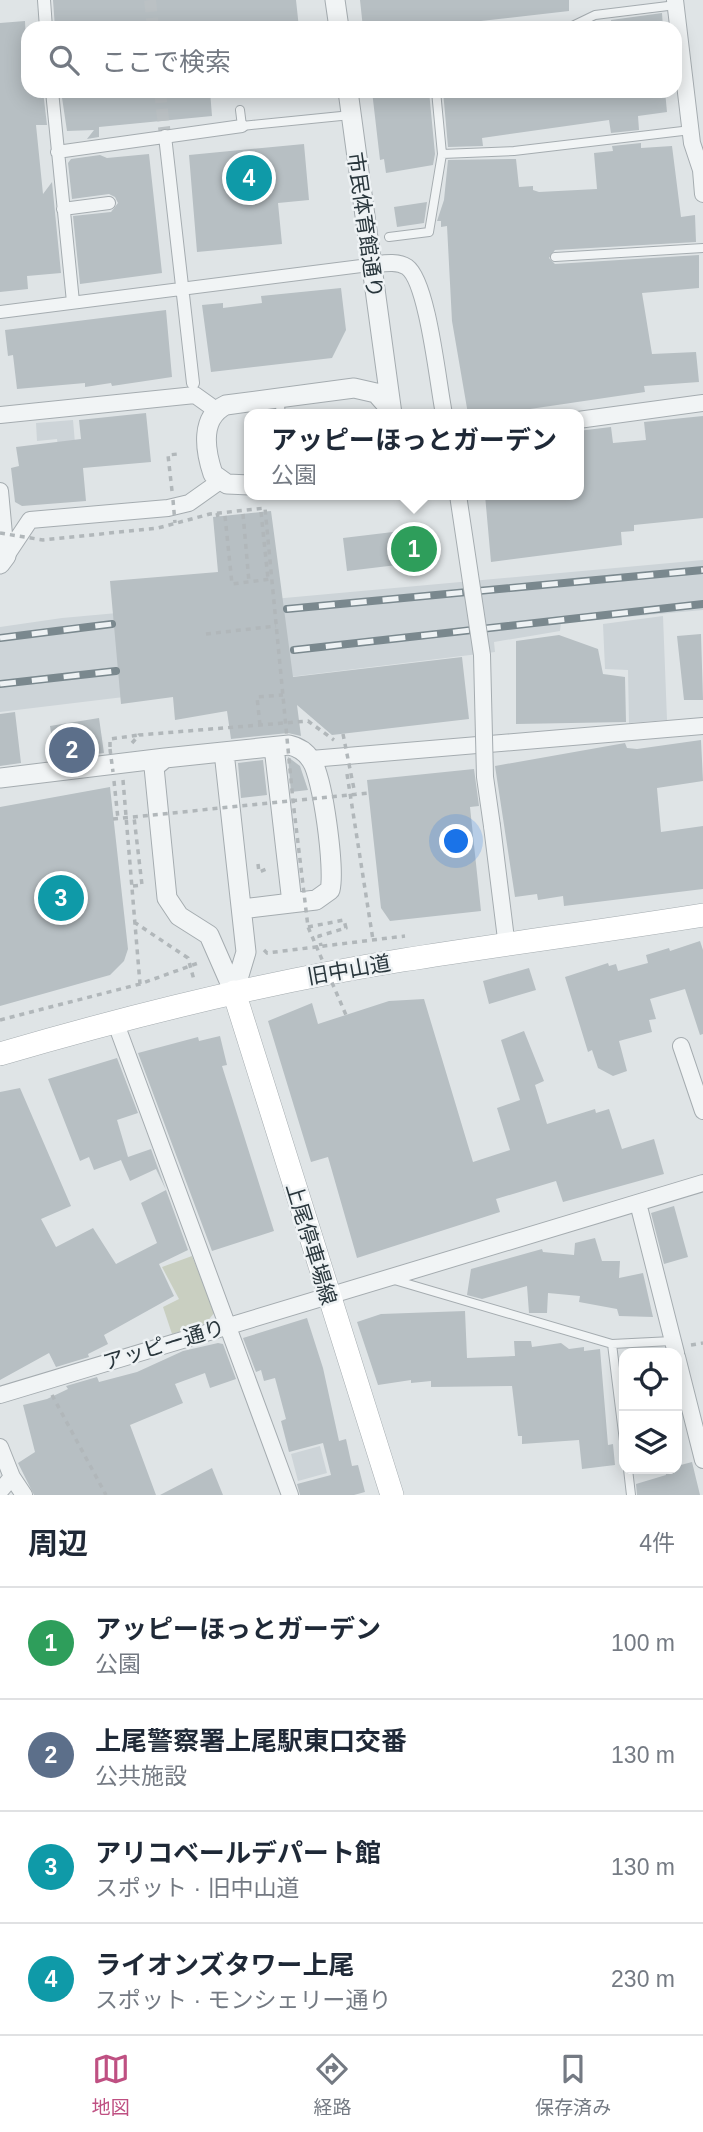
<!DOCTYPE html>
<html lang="ja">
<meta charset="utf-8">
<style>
:root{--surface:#fff;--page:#f6f6f7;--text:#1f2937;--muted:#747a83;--line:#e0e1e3;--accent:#bf5082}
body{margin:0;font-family:Arial,"Noto Sans JP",sans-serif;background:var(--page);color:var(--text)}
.controls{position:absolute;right:21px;bottom:21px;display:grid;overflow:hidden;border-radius:14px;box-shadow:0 4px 18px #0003}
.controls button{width:63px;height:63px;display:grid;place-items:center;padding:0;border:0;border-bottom:2px solid var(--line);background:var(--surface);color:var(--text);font:35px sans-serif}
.you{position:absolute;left:457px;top:842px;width:24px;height:24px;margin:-18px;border:5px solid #fff;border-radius:50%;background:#1a73e8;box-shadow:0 0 0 10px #1a73e833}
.badge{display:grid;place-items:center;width:46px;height:46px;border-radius:50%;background:var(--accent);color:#fff;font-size:23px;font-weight:700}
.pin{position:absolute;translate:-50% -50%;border:4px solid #fff;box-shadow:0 2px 7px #0006}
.popup{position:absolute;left:244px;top:409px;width:340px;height:91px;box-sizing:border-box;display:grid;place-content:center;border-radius:14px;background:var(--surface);filter:drop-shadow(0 2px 5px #0005);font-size:23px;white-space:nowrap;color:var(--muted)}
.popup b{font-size:26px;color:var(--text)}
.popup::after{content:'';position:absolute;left:50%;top:100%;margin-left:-14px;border:14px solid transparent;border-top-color:var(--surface)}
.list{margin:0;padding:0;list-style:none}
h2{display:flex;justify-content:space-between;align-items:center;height:91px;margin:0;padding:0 28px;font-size:30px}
h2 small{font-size:23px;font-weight:400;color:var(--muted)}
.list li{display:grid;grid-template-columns:46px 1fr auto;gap:21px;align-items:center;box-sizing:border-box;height:112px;padding:0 28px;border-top:2px solid var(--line)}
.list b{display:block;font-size:26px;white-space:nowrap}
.list p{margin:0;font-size:23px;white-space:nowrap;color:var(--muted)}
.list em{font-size:23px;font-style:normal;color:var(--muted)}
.icon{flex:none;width:38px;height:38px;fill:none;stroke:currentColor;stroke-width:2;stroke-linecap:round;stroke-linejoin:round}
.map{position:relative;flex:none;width:703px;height:1495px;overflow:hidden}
.search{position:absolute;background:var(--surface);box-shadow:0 4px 18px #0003;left:21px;right:21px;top:21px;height:77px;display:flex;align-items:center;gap:18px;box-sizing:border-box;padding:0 24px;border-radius:21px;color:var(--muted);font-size:26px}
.sheet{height:539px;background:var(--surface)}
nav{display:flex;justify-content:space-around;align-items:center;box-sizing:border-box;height:98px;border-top:2px solid var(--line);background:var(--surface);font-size:19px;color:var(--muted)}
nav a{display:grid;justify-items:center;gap:4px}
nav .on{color:var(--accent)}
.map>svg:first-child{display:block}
.built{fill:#cdd4d8}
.green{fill:#c9cfc1}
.building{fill:#b7bfc3}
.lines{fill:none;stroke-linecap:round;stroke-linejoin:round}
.pedestrian-tunnel{stroke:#bbc1c4;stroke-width:12;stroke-dasharray:12 6;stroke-linecap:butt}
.service-casing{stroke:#a5acb0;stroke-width:10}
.pedestrian-casing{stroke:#a5acb0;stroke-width:14}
.minor-casing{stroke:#a5acb0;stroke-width:18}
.tertiary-casing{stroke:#a5acb0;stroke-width:21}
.secondary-casing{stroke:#a5acb0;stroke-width:24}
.path{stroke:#b1b7ba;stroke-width:3.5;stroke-dasharray:5 5;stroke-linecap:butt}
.service{stroke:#f1f4f5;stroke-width:8}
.pedestrian{stroke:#f1f4f5;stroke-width:12}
.minor{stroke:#f1f4f5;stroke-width:16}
.tertiary{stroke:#f1f4f5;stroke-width:19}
.secondary{stroke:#fff;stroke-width:23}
.rail-casing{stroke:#7a888e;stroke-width:8}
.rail{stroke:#eef2f4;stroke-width:5;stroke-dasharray:16;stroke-linecap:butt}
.minor-bridge-casing{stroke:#a5acb0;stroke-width:18;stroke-linecap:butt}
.path-bridge{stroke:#b1b7ba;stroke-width:3.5;stroke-dasharray:5 5;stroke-linecap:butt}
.minor-bridge{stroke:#f1f4f5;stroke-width:16}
.labels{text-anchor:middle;stroke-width:5;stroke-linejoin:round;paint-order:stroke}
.street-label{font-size:21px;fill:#29363c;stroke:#eef2f4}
</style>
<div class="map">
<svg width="703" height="1495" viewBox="0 0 703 1495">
<rect width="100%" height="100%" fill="#dfe4e6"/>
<!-- built -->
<path class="built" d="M73,420L76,455L59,457L57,439L37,441L36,423Z
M703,560V610L561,623L560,631L494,642L495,652L0,712V627L62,618Z
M663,616L667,720L629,723L628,670L605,669L603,624Z
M320,1446L327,1473L298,1481L291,1454Z"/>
<!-- green -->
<path class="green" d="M428,529L430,565L400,569L396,532Z
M192,1256L215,1312L206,1323L172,1334L163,1307L179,1299L162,1267Z"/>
<!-- building -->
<path class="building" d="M53,0H296L299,28H55Z
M360,0H569V11L481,21V28H448V22L363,28Z
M662,13L663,28H612L611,20Z
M25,21L28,91H43L47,125H36L43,194L52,182L61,273L27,276L28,289L0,292V23Z
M61,91H210L212,116L99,127V137L87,139L94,130L67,131Z
M372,91H429L435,154L433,165L386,173L384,159L380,160Z
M443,91H665L667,112L638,116L639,130L611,133L609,120L482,138L483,146L448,147Z
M641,143V148L672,146L681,217L695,215L696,242L555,250L549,258L555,264L699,255V288L642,293L652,354L696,352L699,382L644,386L645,392L496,414H468L452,321L447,226L441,227V221H437L444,200L448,160L516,159L519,187L533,186V190L539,192L597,189L594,153L613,151L612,146Z
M304,144L309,200L278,203L282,244L197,252L189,155Z
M149,154L162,273L80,284L73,216L111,212L118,203L115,197L109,194L72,199L68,163L71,159L100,155L107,158Z
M427,202L424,223L397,227L394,207Z
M341,288L346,330L332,358L211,372L202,305L223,303V308L262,303L261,296Z
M166,310L172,377L112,386L111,383L85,387V383L17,389L13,355L8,356L5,330Z
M146,413L151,462L83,468L86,501L22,506L15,502L11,468L19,466L16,447L81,439L79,420Z
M703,416V518L634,525V531L621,532L622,545L491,562L485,495H578V431L611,427L613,443L646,440L644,422Z
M271,511L293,677L462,657L469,719L332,735L297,705L301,736L288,733L231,739L227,711L175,720L173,697L121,704L110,581L218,572L213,517Z
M393,532L397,565L347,571L343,538Z
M701,634L703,700H684L677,636Z
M559,635L598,649L603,674L625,677L626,722L516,724V641Z
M15,712L21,763L0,766V714Z
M99,718L104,753L55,759L50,726Z
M701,740L703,781L657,788L661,832L703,826V889L564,906L563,896L538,900L537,894L515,897L495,766L625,743L627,748L637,749Z
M288,757L300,766L308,790L291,792Z
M263,760L267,795L241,798L238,763Z
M474,769L479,806L470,807L481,911L390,921L381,908L367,780Z
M110,787L128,949L124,961L110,975L0,1006V807Z
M700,941L703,950V1034L700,1035L685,989L650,999L656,1019L649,1020L652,1032L619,1041L627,1071L613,1076L598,1068L592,1050L588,1052L565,977L608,963L609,966L616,964L618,971L648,963L646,955L669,948L670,951Z
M529,968L536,990L489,1004L483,981Z
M424,999L473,1162L510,1150L497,1108L520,1100L501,1040L524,1031L544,1081L535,1085L547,1124L595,1109L596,1113L609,1109L622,1149L654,1139L664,1174L563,1202L556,1181L496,1199L500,1212L357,1258L328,1157L311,1162L268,1021L312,1003L318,1024L389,1001Z
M220,1036L227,1065L222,1066L274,1231L212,1251L138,1053L198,1037L199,1041Z
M117,1058L138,1113L117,1120L128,1157L151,1149L188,1250L159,1264L174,1296L104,1335L108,1344L88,1354L89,1357L56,1367L49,1353L0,1380V1092L20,1088L71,1206L41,1219L56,1247L93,1228L116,1264L157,1243L141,1203L166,1190L156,1169L130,1181L121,1160L94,1170L89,1157L80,1161L48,1079Z
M674,1206L688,1257L664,1264L651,1213Z
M595,1238L602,1261H620L619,1278L643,1273L653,1317L619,1316L617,1309L579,1302L580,1296L548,1293L547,1313H529L527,1286L482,1299L467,1295L471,1269L542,1249L543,1252L574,1255L575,1243Z
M465,1311L467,1358L515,1356L514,1341H531L532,1347L561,1343L569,1349L584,1347V1351L600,1349L608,1445L613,1444L615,1465L582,1469L579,1440L522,1444V1436H518L512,1386L431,1387V1381L411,1383V1380L378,1385L357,1322L381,1314Z
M307,1318L323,1368L339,1441L346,1439L352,1466L358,1465L365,1492L354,1495H300L297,1484L331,1475L323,1443L289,1452L281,1421L286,1419L275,1378L264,1381L261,1370L256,1372L243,1338Z
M218,1343L223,1344L236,1379L210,1388L205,1373L175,1384L183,1403L130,1425L156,1495H34L18,1463L35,1452L23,1405L47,1399L68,1389L66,1386L97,1377L99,1382L137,1372L183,1351Z
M692,1462L700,1495H637L636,1484L666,1475L665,1469H677V1466Z
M212,1468L223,1495H160Z"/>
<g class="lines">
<!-- pedestrian-tunnel -->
<path class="pedestrian-tunnel" d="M150,0L153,28
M160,91L165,136"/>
<!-- service casing -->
<g class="service-casing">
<path id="service" d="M568,28L595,15L676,5
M240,110L242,126L351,115
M442,154L514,151L691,130
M389,237L429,232L442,154L436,91
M555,257L703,248
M279,398L281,414
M391,1279L612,1344L672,1341
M612,1344L624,1441
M628,1469L631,1495"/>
</g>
<!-- pedestrian casing -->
<g class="pedestrian-casing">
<path id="pedestrian" d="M44,0L46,28
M52,91L73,302
M165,136L193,383
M57,152L242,126
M63,209L109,203
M0,312L369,265"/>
</g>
<!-- minor casing -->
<g class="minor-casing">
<path id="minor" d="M675,0L692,143L701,170L703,194
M369,265C381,264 396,260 407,267C428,282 438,385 444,414
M0,415L195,395L216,410
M578,420L703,403
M0,491L6,556
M6,556L30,520L168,508L189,503L220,481
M311,759L703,726
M492,826L507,947
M115,1021L290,1495
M681,1046L703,1111
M638,1203L676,1353
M677,1357L703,1460
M0,1395L703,1183
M0,1447L12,1477L24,1495
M0,1491L12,1477"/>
</g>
<!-- tertiary casing -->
<g class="tertiary-casing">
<path id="tertiary" d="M335,0L339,28
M348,91L392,414
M250,485L227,484L213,474C205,450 200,417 226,405L354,388L376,393L391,410
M0,564L6,556
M274,747L292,903
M224,752L246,952L234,992
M0,778L165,758
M234,992L209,935L179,916L167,898L154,767L165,758L289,745C298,747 306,752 311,760C323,776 335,870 330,890L316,900L242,909"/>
</g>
<!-- secondary casing -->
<g class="secondary-casing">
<path id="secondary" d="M234,992L392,1495
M0,1054C133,1015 267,982 403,960C503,944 603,931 703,915"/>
</g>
<!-- path -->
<path class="path" d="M172,491L168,455L178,454
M261,512L268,579
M217,513L218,517
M243,514L249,582
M225,516L232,584L271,579
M206,634L276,626
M260,725L257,697L283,695
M132,743L139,735L308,721L334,740
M110,747V739L139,735
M347,774L373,940
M123,780L140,984
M114,781L118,819
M258,864L259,872L269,868
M133,886L142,885L134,817
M134,922L188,958L194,980
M308,927L344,920L346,928L319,936L321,946
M264,950L267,953L405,936
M0,1020L140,984L201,962
M691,1345L703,1343
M52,1395L106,1495"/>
<!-- service -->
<use href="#service" class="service"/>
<!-- pedestrian -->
<use href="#pedestrian" class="pedestrian"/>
<!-- minor -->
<use href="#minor" class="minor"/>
<!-- tertiary -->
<use href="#tertiary" class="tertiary"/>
<!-- secondary -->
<use href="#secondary" class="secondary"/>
<!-- rail casing -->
<g class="rail-casing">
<path id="rail" d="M287,609L703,570
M0,638L112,624
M294,650L703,604
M0,684L116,671"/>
</g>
<!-- rail -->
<use href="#rail" class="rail"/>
<!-- minor-bridge casing -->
<g class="minor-bridge-casing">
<path id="minor-bridge" d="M458,495L482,655L485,777L492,826"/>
</g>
<!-- path-bridge -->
<path class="path-bridge" d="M173,500L175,523
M0,533L43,540L158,528L210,514L265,508L293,801L308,927L346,1015
M343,734L355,794
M110,749L113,772
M113,819L368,793"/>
<!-- minor-bridge -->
<use href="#minor-bridge" class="minor-bridge"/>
</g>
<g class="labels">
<!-- street labels -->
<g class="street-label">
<text transform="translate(365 225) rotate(82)" y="7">市民体育館通り</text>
<text transform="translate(349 970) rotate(-10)" y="7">旧中山道</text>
<text transform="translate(311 1244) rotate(73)" y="7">上尾停車場線</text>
<text transform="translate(164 1345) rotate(-17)" y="7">アッピー通り</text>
</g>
</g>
</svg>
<div class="controls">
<button><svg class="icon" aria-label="locate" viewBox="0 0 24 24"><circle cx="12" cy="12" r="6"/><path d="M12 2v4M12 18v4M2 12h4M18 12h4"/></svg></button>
<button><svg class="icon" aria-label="layers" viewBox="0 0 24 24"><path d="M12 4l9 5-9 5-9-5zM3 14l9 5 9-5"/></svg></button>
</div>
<div class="you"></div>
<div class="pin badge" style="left:414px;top:549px;background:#2e9e5b">1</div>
<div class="popup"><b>アッピーほっとガーデン</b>公園</div>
<div class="pin badge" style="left:72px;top:750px;background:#5c6f8a">2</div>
<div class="pin badge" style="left:61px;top:898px;background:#0f9aa8">3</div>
<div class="pin badge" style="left:249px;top:178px;background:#0f9aa8">4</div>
<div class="search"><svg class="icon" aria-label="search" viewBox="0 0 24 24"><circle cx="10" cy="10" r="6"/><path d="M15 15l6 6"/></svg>ここで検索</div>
</div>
<section class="sheet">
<h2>周辺<small>4件</small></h2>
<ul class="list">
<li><span class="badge" style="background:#2e9e5b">1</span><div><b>アッピーほっとガーデン</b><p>公園</p></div><em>100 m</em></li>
<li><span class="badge" style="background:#5c6f8a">2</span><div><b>上尾警察署上尾駅東口交番</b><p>公共施設</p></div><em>130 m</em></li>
<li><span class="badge" style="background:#0f9aa8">3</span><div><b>アリコベールデパート館</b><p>スポット · 旧中山道</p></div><em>130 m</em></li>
<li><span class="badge" style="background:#0f9aa8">4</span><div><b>ライオンズタワー上尾</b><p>スポット · モンシェリー通り</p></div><em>230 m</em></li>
</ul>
</section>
<nav>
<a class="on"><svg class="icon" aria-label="map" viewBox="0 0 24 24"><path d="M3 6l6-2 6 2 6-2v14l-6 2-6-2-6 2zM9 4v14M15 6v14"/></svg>地図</a>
<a><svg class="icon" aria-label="directions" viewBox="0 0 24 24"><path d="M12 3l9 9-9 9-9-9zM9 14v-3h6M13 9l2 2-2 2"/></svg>経路</a>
<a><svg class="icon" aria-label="saved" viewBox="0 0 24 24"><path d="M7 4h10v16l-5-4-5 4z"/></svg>保存済み</a>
</nav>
